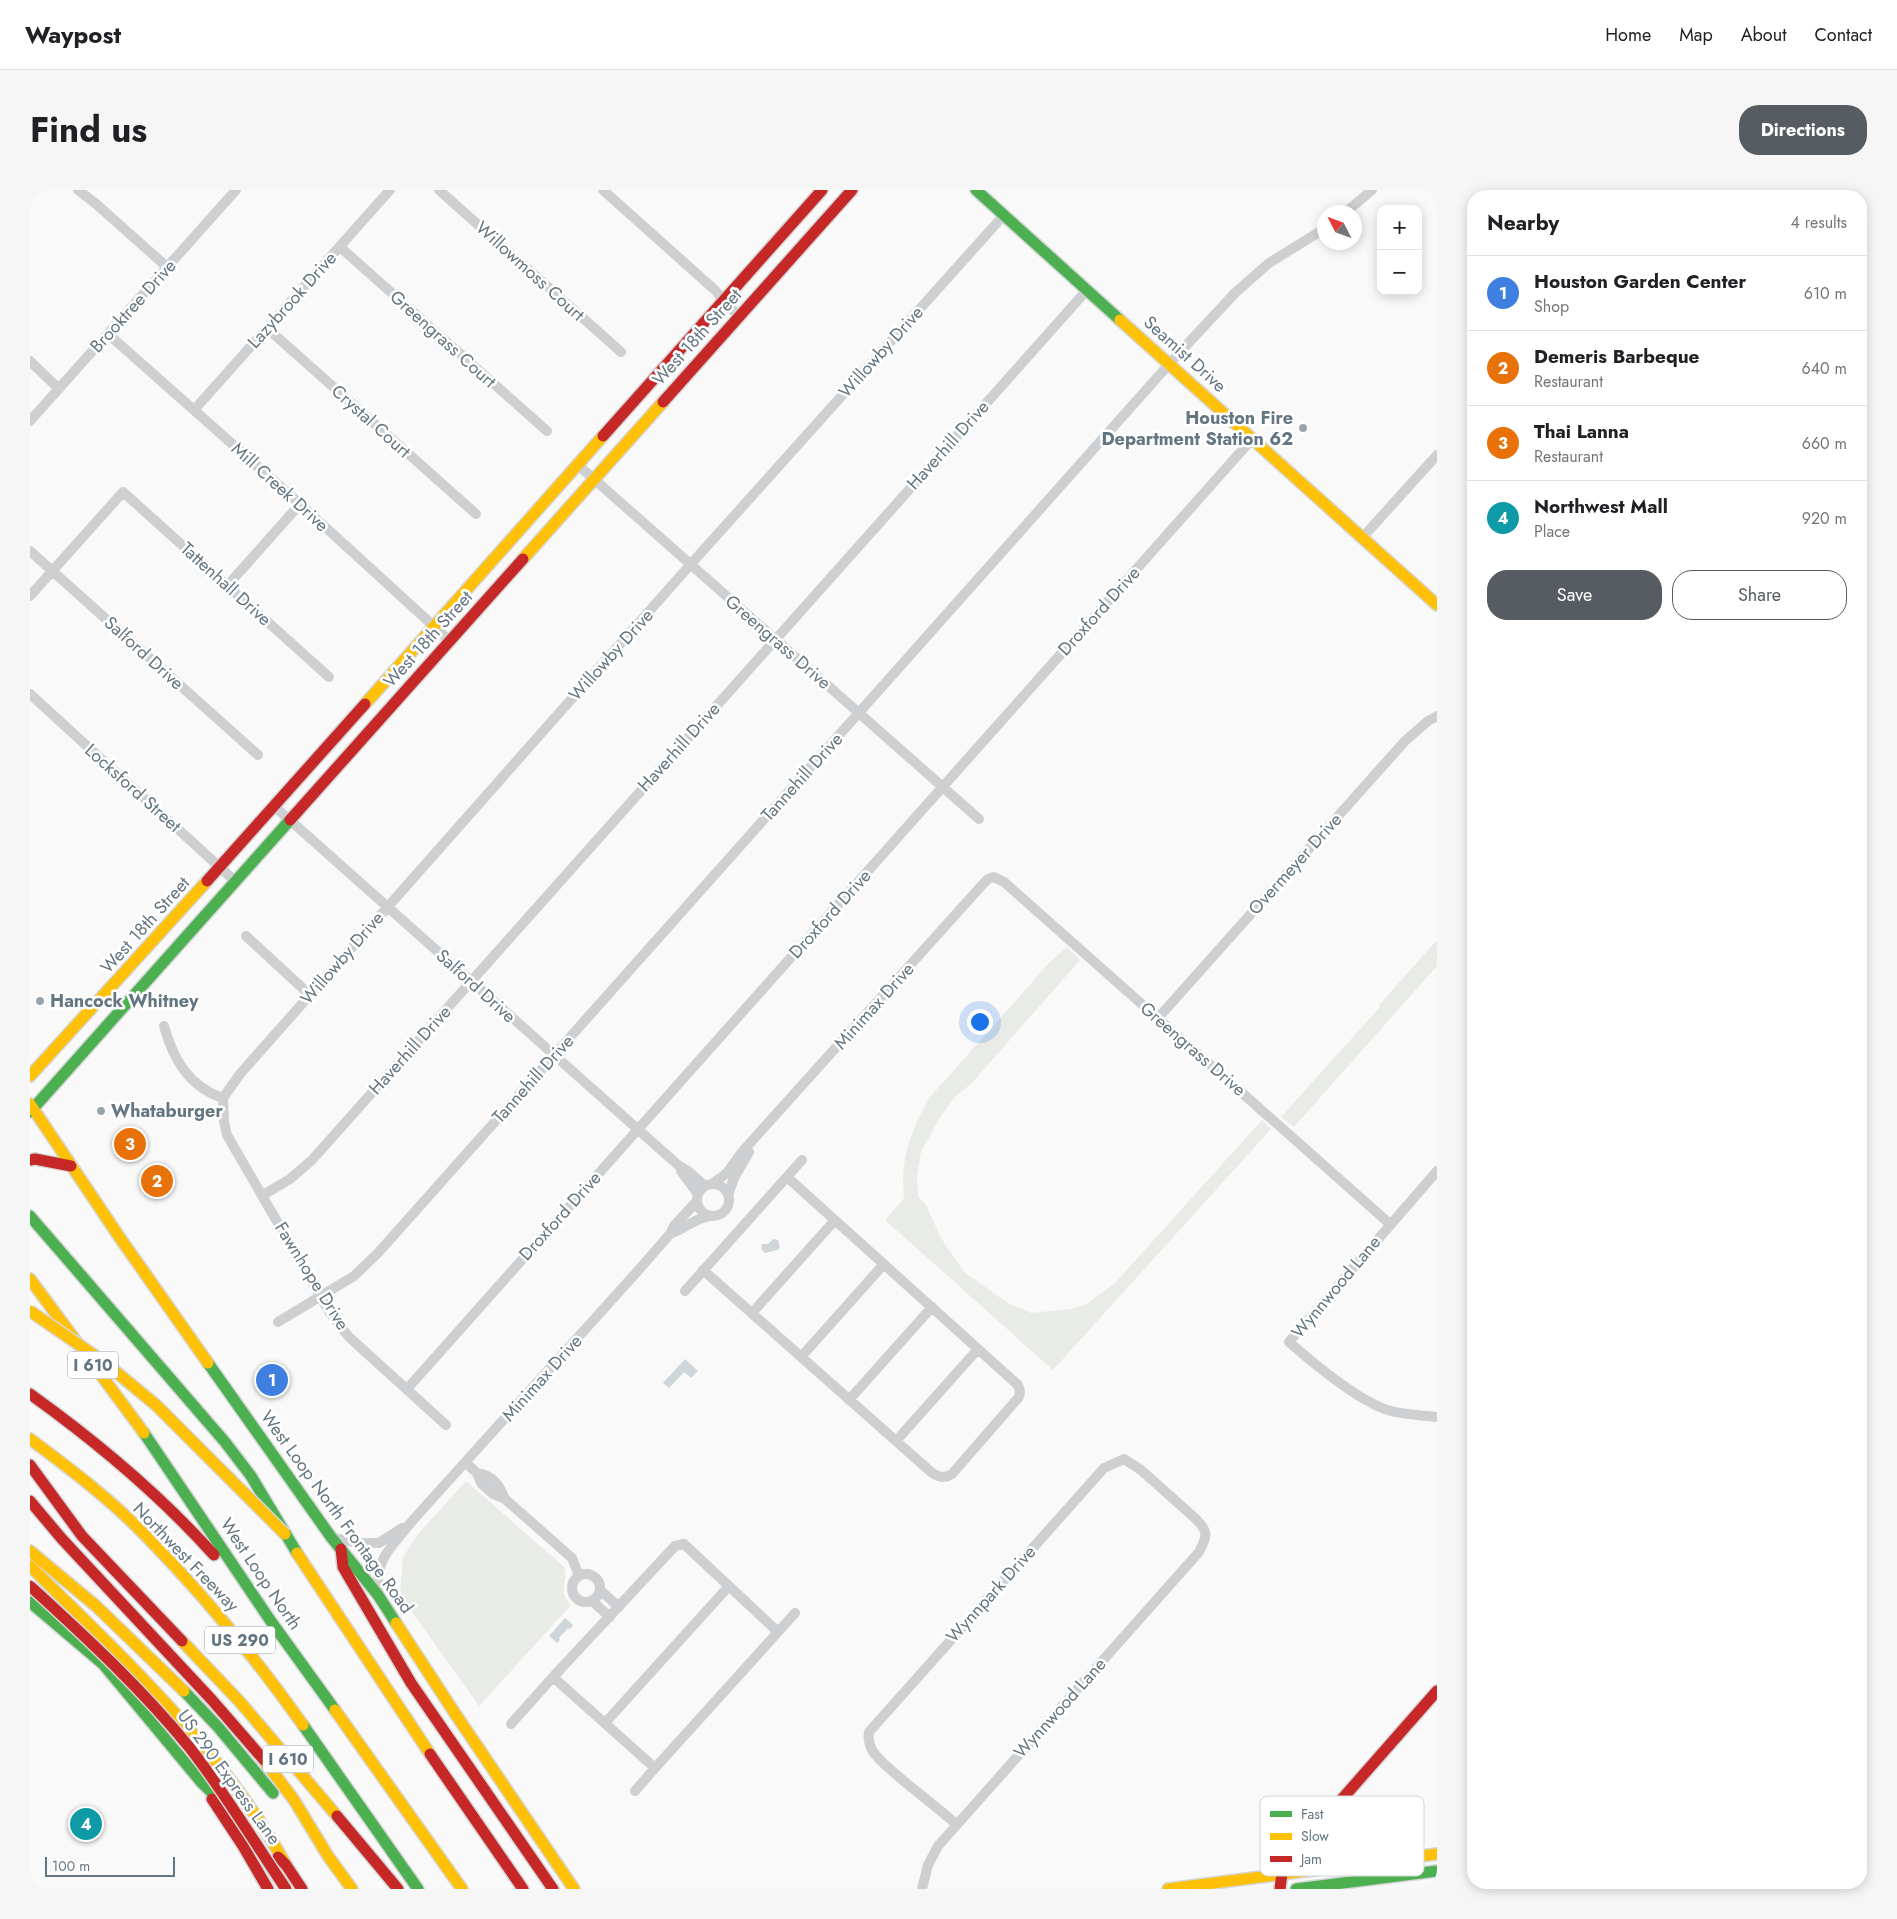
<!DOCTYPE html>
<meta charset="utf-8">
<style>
:root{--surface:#fff;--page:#f6f6f6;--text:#202124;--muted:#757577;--line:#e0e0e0;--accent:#565c61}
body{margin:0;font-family:Jost,sans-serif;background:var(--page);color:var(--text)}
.controls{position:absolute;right:15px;top:15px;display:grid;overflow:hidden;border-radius:10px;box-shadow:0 2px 12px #0003}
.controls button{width:45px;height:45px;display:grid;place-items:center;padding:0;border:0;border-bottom:1px solid var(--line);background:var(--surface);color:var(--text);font:25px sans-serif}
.compass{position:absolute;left:1287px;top:15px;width:45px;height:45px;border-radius:50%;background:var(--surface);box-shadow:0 2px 12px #0003;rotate:312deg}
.scale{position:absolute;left:15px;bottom:12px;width:130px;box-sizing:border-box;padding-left:5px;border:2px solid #657683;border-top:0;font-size:14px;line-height:18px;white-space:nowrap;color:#657683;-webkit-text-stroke:4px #fff;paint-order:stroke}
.you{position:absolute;left:949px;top:831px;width:18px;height:18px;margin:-12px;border:4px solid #fff;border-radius:50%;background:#1a73e8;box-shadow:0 0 0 8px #1a73e833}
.badge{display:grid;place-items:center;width:32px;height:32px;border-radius:50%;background:var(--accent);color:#fff;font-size:16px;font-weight:700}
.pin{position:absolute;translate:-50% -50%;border:2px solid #fff;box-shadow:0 1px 5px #0006}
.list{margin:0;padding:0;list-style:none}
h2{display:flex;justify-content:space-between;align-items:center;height:65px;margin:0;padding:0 20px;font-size:21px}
h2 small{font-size:16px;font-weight:400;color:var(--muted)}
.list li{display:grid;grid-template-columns:32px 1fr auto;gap:15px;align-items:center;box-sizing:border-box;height:75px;padding:0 20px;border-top:1px solid var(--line)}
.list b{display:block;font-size:19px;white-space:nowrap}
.list p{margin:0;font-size:16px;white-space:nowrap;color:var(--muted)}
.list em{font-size:16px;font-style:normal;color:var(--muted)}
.actions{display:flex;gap:10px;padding:15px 20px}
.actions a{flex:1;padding:11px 0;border:1px solid var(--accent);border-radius:20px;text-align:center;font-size:18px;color:var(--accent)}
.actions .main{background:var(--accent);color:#fff}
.map{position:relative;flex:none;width:1407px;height:1699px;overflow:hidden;border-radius:20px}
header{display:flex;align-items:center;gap:30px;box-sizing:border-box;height:70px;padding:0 25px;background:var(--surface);border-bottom:1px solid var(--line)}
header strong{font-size:24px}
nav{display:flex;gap:28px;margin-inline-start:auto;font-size:18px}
.intro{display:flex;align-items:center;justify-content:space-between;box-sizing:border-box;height:120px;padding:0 30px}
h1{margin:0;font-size:35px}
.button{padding:12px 22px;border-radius:20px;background:var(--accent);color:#fff;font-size:18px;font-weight:700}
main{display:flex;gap:30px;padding:0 30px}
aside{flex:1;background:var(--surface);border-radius:20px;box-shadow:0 2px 12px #0003}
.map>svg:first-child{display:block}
.green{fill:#e8ebe6}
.water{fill:#ced6d9}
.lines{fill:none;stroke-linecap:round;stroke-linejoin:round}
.fast-casing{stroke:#d5d6d7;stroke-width:14}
.slow-casing{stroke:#d5d6d7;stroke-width:14}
.jam-casing{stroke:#d5d6d7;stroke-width:14}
.street{stroke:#cecfd0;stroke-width:10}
.fast{stroke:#4caf50;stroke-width:11}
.slow{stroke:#ffc107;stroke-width:11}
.jam{stroke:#c62828;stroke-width:11}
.slow-bridge-casing{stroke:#d5d6d6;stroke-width:14;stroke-linecap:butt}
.jam-bridge-casing{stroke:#d5d6d6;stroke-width:14;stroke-linecap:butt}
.slow-bridge{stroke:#ffc107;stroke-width:11}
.jam-bridge{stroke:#c62828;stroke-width:11}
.poi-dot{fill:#99a4ac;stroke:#fff;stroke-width:2}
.labels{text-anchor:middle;stroke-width:5;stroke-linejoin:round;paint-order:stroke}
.shield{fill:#fff;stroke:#939fa8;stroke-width:1}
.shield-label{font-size:16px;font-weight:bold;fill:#657683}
.street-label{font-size:18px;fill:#657683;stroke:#fff}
.poi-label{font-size:18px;font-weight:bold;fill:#657683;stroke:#fff;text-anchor:start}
.key{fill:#fff;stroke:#d1d6da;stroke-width:1}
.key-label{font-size:14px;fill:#657683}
</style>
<header>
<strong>Waypost</strong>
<nav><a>Home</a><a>Map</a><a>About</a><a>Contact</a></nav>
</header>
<div class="intro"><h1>Find us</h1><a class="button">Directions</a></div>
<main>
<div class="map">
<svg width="1407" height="1699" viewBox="0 0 1407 1699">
<rect width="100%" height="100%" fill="#f9f9f9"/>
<!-- green -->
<path class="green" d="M1407,750V776L1264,937L1251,927L1350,817L1349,815Z
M1037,757L1050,770L942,893L926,906L910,927L891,962L887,986L888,1007L896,1015L911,1048L934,1082L979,1114L1001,1123L1040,1119L1057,1114L1085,1093L1232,930L1241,939L1023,1180L855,1030L874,1008C870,968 881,941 900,907L1019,773Z
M436,1291L534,1377C540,1392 526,1399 541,1415L449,1516L370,1405L373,1367L389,1343Z"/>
<!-- water -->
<path class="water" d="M743,1049L748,1050L750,1058L747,1060L735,1063L731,1059L732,1054H738Z
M655,1169L668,1181L661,1188L654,1182L639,1198L633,1193Z
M535,1428L543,1435L540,1439L538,1438L529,1448L530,1450L527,1453L519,1446Z"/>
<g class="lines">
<!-- fast casing -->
<g class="fast-casing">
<path id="fast" d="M946,0L1090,130
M0,922L260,630
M0,1026L195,1252L221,1286L267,1363
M178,1173L301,1347L348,1405L366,1433
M114,1243L240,1430L305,1520
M0,1412L73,1474L172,1593L194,1614
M154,1501L188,1537L243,1603
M273,1535L388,1699
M1266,1699L1407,1681"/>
</g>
<!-- slow casing -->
<g class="slow-casing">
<path id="slow" d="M1090,130L1407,415
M493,369L633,212
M335,514L573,246
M0,886L177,691
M0,914L90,1048L178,1173
M0,1089L114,1243
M0,1249C39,1278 80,1309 114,1344C173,1404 225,1467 273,1535
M0,1361L66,1416L154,1501
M267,1363L400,1564
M0,1376C93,1468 192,1559 256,1675
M366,1433L426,1525L544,1699
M152,1451L210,1512L307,1626
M305,1520L432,1699
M234,1570L264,1610L298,1666L322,1699
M1138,1699L1407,1664"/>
</g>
<!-- jam casing -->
<g class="jam-casing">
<path id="jam" d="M633,212L822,0
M573,246L792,0
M260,630L493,369
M177,691L335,514
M0,970L5,969L41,976
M0,1204C67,1252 129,1304 184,1365
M0,1275L52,1346L152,1451
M0,1311L32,1349L182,1510L234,1570
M311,1359L313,1377L381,1493L523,1699
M400,1564L493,1699
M182,1609L213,1656L238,1699
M307,1626L368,1699
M248,1667L256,1675L272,1699
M1250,1699L1252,1683L1261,1667L1407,1501"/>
</g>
<!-- street -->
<path class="street" d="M48,0L65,13L137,77
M409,0L591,162
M573,0L686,101L693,111L709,126
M1316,22L1342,0
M310,57L517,241
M237,138L446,324
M78,144L270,314L420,451
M0,171L29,199
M164,220L360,0
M0,231L206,0
M548,275L949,629
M1332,348L1407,265
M0,361L228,565
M197,396L270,314
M0,406L93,302L299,487
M0,504L206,692
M244,616L648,975L658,981L675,996
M216,746L280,805
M1128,828L1375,551L1398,531L1407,526
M134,836C143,869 159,897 193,908
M193,908L210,884L660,375L974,25
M193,908L194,932L197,945L300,1123L319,1147L416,1235
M651,981L668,1004
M1407,981C1357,1038 1309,1095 1259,1152C1283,1173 1331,1213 1361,1221C1375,1225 1392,1225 1407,1227
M682,994L697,983L712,962L953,694L958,689L964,687L974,692L1360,1034
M667 1010a16 16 0 1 1 32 0a16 16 0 1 1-32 0Z
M233,1005L260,989L282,970L1057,100
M698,1005L704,988L719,962
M640,1044C655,1039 663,1029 680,1026
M673,1080L901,1282C908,1287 914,1289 922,1284L989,1207L990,1201L988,1195L757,987
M655,1101L772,970
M722,1123L805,1030
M248,1132L324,1086L348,1063L1149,163L1206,102L1239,73L1294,39
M771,1167L854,1074
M377,1199L1223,248
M819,1210L902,1117
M866,1251L948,1159
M436,1273L447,1283L451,1293L463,1304L475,1309L542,1368L549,1386
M447,1283C463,1286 469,1294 475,1309
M301,1347L327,1353H349L372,1338
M654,1354L748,1442L625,1578L523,1487L645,1356Z
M542 1398a14 14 0 1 1 28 0a14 14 0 1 1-28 0Z
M571,1401L589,1417
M348,1404C345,1367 362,1357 383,1330L606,1083L640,1044L644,1036L667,1011
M562,1411L580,1427
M748,1442L765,1423
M575,1533L699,1396
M481,1534L523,1487
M605,1601L625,1578
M892,1699L898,1675L908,1656L1169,1362C1177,1347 1179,1342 1166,1329L1111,1280L1094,1269L1074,1278L839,1542C838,1548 839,1554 842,1560C847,1568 854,1574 861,1580C882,1599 905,1615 926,1634"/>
<!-- fast -->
<use href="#fast" class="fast"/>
<!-- slow -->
<use href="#slow" class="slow"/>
<!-- jam -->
<use href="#jam" class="jam"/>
<!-- slow-bridge casing -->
<g class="slow-bridge-casing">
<path id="slow-bridge" d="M0,1121L74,1172L126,1215L255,1344"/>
</g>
<!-- jam-bridge casing -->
<g class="jam-bridge-casing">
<path id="jam-bridge" d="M0,1396C56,1447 112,1499 160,1558C195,1603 224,1652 256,1699"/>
</g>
<!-- slow-bridge -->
<use href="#slow-bridge" class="slow-bridge"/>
<!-- jam-bridge -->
<use href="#jam-bridge" class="jam-bridge"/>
</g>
<!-- markers -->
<g class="poi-dot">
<circle cx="1273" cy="238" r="5"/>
<circle cx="10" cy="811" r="5"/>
<circle cx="71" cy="921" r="5"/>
</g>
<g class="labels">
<!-- shield labels -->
<g class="shield">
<rect x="38" y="1161.5" width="50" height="27" rx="4"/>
<rect x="175" y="1436.5" width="70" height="27" rx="4"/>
<rect x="233" y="1555.5" width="50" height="27" rx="4"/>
</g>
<g class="shield-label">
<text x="63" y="1181">I 610</text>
<text x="210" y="1456">US 290</text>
<text x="258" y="1575">I 610</text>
</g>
<!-- street labels -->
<g class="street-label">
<text transform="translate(500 81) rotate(42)" y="6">Willowmoss Court</text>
<text transform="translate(262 110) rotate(-48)" y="6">Lazybrook Drive</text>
<text transform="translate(103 116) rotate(-48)" y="6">Brooktree Drive</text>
<text transform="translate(667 147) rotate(-48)" y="6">West 18th Street</text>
<text transform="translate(413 149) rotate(42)" y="6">Greengrass Court</text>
<text transform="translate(851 162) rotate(-48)" y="6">Willowby Drive</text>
<text transform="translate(1155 164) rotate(42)" y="6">Seamist Drive</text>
<text transform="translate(341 231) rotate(42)" y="6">Crystal Court</text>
<text transform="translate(918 255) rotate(-48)" y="6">Haverhill Drive</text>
<text transform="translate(250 297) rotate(42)" y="6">Mill Creek Drive</text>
<text transform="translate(196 394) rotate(42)" y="6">Tattenhall Drive</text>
<text transform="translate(1069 421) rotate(-48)" y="6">Droxford Drive</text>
<text transform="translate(398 449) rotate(-48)" y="6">West 18th Street</text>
<text transform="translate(748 452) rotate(41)" y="6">Greengrass Drive</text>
<text transform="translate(114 463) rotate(42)" y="6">Salford Drive</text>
<text transform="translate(581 465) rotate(-48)" y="6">Willowby Drive</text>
<text transform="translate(649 557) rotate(-48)" y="6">Haverhill Drive</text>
<text transform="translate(772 587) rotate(-48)" y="6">Tannehill Drive</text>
<text transform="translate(103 598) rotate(42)" y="6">Locksford Street</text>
<text transform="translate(1265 674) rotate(-48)" y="6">Overmeyer Drive</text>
<text transform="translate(800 724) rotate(-48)" y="6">Droxford Drive</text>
<text transform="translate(115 735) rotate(-48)" y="6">West 18th Street</text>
<text transform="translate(312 768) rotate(-49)" y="6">Willowby Drive</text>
<text transform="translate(446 796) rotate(42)" y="6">Salford Drive</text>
<text transform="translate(844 816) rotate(-48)" y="6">Minimax Drive</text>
<text transform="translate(1163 859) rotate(41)" y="6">Greengrass Drive</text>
<text transform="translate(380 860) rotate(-48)" y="6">Haverhill Drive</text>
<text transform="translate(503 889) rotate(-48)" y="6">Tannehill Drive</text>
<text transform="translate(530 1026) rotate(-48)" y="6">Droxford Drive</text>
<text transform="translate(282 1086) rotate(58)" y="6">Fawnhope Drive</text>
<text transform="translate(1306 1097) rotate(-50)" y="6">Wynnwood Lane</text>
<text transform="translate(512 1188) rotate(-48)" y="6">Minimax Drive</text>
<text transform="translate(307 1322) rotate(54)" y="6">West Loop North Frontage Road</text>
<text transform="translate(156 1367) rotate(46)" y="6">Northwest Freeway</text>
<text transform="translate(231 1384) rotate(56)" y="6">West Loop North</text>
<text transform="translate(961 1404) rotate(-48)" y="6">Wynnpark Drive</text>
<text transform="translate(1030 1518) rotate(-48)" y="6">Wynnwood Lane</text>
<text transform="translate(199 1587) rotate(54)" y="6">US 290 Express Lane</text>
</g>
<!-- poi labels -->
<g class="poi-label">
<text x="1263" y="234" text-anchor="end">Houston Fire<tspan x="1263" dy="21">Department Station 62</tspan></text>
<text x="20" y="817">Hancock Whitney</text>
<text x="81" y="927">Whataburger</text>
</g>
</g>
<!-- legend -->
<rect x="1230" y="1606" width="164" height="80" rx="8" class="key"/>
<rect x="1240" y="1621" width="22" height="6" fill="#4caf50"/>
<rect x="1240" y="1643" width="22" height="7" fill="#ffc107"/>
<rect x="1240" y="1666" width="22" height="6" fill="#c62828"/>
<g class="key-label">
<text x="1271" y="1629">Fast</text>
<text x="1271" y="1651">Slow</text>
<text x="1271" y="1674">Jam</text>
</g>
</svg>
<div class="controls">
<button>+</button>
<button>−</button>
</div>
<svg class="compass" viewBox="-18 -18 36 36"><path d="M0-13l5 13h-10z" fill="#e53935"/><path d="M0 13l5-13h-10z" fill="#757577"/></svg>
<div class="scale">100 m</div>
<div class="you"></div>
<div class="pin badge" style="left:242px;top:1190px;background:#3f7fe0">1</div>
<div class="pin badge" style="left:127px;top:991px;background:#e8710a">2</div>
<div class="pin badge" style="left:100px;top:954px;background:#e8710a">3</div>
<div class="pin badge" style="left:56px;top:1634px;background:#0f9aa8">4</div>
</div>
<aside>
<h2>Nearby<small>4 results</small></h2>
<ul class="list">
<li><span class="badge" style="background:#3f7fe0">1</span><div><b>Houston Garden Center</b><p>Shop</p></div><em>610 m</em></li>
<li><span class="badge" style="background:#e8710a">2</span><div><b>Demeris Barbeque</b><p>Restaurant</p></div><em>640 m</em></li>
<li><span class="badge" style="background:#e8710a">3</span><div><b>Thai Lanna</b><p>Restaurant</p></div><em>660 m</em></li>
<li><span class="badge" style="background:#0f9aa8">4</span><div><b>Northwest Mall</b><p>Place</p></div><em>920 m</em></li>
</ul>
<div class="actions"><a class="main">Save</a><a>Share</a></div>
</aside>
</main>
